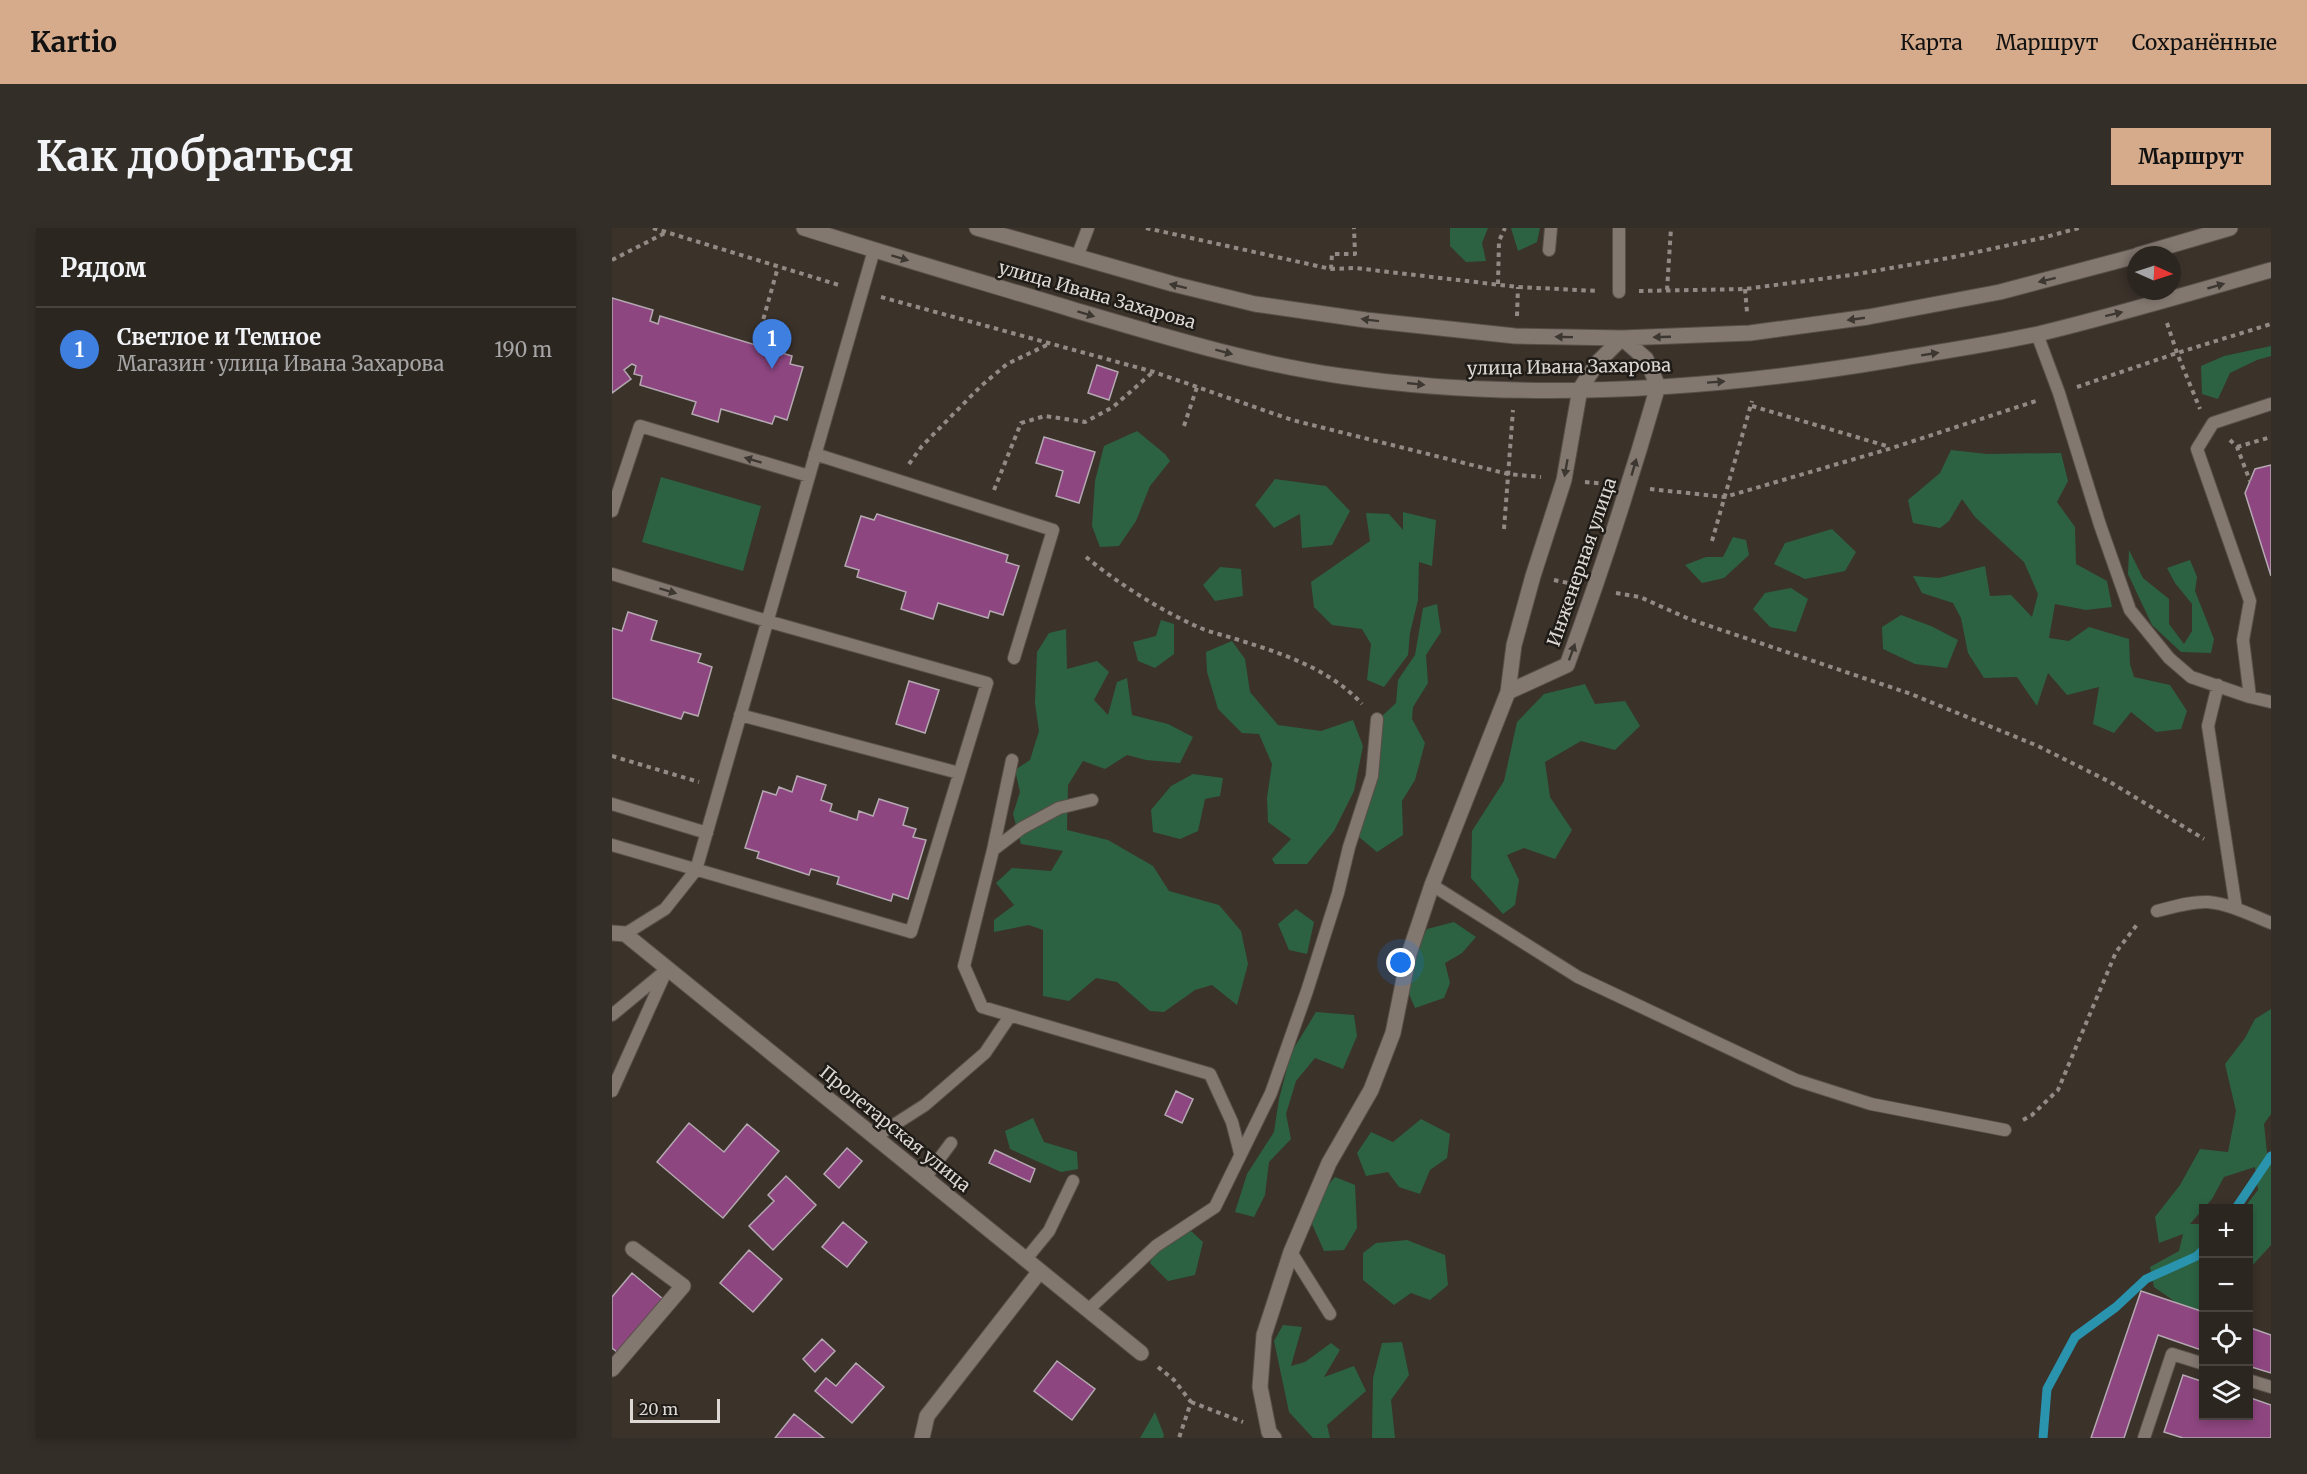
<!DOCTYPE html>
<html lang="ru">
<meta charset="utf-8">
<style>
:root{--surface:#2c2620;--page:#342e29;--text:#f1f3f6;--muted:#a6a5a5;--line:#48433e;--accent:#d6ab8b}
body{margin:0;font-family:Merriweather,serif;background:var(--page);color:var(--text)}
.controls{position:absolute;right:18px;bottom:18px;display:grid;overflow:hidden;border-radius:0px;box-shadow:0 3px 9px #0003}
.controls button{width:54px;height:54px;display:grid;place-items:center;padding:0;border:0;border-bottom:2px solid var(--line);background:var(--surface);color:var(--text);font:30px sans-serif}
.compass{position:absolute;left:1515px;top:18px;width:54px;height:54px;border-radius:50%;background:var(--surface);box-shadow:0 3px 9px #0003;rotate:93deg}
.scale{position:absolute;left:18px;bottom:15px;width:90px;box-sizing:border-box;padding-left:6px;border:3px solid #ded8d4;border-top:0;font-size:16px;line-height:21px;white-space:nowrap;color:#ded8d4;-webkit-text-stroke:4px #1f1b17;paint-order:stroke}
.you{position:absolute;left:789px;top:735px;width:21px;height:21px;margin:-15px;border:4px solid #fff;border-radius:50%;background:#1a73e8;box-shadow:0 0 0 9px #1a73e833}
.badge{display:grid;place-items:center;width:39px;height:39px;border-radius:50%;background:var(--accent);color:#fff;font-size:20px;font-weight:700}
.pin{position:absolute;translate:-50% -50px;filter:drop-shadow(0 2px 3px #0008)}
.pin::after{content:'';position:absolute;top:32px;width:21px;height:18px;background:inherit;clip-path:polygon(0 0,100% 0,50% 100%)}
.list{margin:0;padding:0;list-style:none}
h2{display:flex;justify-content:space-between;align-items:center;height:78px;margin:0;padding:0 24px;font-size:26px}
h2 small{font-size:20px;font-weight:400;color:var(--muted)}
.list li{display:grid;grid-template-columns:39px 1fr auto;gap:18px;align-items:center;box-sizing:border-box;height:84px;padding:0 24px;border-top:2px solid var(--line)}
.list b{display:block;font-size:22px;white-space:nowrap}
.list p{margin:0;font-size:20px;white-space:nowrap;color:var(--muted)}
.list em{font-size:20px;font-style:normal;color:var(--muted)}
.icon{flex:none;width:33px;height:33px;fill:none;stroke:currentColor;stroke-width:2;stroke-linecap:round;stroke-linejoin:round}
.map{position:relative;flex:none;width:1659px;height:1210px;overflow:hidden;border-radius:0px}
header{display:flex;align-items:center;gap:36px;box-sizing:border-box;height:84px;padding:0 30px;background:var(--accent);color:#111}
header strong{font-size:28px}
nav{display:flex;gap:33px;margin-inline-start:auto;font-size:21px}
.intro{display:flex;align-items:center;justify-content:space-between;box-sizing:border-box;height:144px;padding:0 36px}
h1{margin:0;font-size:42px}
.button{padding:15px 27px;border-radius:0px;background:var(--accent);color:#111;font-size:21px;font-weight:700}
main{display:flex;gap:36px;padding:0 36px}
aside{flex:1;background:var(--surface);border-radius:0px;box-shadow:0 3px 9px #0003}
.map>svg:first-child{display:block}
.green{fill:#2c6242}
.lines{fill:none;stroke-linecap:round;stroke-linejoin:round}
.stream{stroke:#2a93ad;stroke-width:9}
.building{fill:#8e4680;stroke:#b4a8b1;stroke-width:1.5}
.service-casing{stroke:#574f49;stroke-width:14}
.pedestrian-casing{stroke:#574f49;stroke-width:17}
.minor-casing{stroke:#574f49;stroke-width:17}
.secondary-casing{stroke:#574f49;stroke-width:17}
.path{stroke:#928b85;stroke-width:4;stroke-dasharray:4.5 4.5;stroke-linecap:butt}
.service{stroke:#837870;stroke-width:12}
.pedestrian{stroke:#837870;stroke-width:15}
.minor{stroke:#837870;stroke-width:15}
.secondary{stroke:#837870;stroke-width:15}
.oneway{fill:#3d3732}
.labels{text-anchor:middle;stroke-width:5;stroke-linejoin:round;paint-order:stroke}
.street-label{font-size:18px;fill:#ded8d4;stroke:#1f1b17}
</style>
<header>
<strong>Kartio</strong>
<nav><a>Карта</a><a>Маршрут</a><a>Сохранённые</a></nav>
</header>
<div class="intro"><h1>Как добраться</h1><a class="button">Маршрут</a></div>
<main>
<aside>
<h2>Рядом<small></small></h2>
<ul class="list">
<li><span class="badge" style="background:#3f7fe0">1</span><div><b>Светлое и Темное</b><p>Магазин · улица Ивана Захарова</p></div><em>190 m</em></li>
</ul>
</aside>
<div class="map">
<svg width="1659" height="1210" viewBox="0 0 1659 1210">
<rect width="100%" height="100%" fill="#3b322a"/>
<!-- green -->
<path class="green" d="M838,0H876L870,15L874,33L854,34L838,18Z
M899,0H928L925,14L906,23Z
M1659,118V128L1645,132L1618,145L1606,171L1590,166L1589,138L1612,128Z
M525,203L553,226L558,233L538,258L524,293L507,318L488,319L480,298L483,253L492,218Z
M1339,222L1375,226L1449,225L1456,253L1445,274L1463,299L1464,336L1495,353L1500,379L1474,382L1443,376L1437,410L1457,413L1477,399L1517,411L1518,436L1522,449L1558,457L1575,483L1569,501L1544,504L1519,484L1502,505L1481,496L1487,459L1455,467L1436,445L1425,478L1405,449L1372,450L1356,425L1349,390L1341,375L1310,365L1301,348L1327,350L1373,338L1378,368L1399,367L1420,389L1426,366L1412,334L1363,289L1350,271L1337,293L1328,300L1301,295L1296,272L1328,245Z
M49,249L149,278L131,343L30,314Z
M663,251L714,258L738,283L720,317L690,320L688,286L662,300L643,277Z
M791,284L824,292L820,338L807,334L806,372L798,405L796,427L772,459L755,452L759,416L750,401L720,397L702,379L699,354L758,313L754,285L777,286L791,302Z
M1220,301L1244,324L1233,343L1193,351L1162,336L1173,315Z
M1121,309L1134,312L1137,327L1112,350L1090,355L1073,337L1094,329H1111Z
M1517,322L1531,350L1557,371V396L1572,416L1580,403V376L1563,355L1555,340L1578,332L1585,349L1583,363L1602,411L1599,425L1569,424L1540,397L1516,346Z
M608,339L629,341L631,368L603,373L591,357Z
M1179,360L1196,371L1184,404L1158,399L1141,381L1153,365Z
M825,376L829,404L814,427L816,455L801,479L800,491L813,515L803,552L790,573L791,607L765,624L747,609L748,568L766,525L767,491L784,475L786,452L803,427L811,380Z
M1289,387L1319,398L1346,412L1335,440L1303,436L1271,421L1270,399Z
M549,392L562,396V426L543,440L526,433L521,414L544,408Z
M454,401L455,441L485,433L497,444L482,472L496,487L505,454L515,450L520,487L556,496L581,509L568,535L534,532L515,527L493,541L471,533L456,557L455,602L496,612L541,638L557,663L607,677L629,703L636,736L625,777L600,757L583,762L552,784L538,783L505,754L484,750L457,773L431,768V702L417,697L382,704V692L402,677L384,655L400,640L439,643L451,623L409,616L401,586L408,564L403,542L418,532L427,503L423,475L425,424L437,405Z
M620,413L633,431L638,464L666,497L709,503L741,492L751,518L742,563L722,603L695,636H663L660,631L679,611L656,594L655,570L660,536L647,506L630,505L606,481L595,444L594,424Z
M973,456L983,476L1013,473L1028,498L1003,522L969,513L933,534L938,569L960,602L943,631L912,620L895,627L907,652L903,677L891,686L859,650L860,603L892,553L905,494L932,466Z
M581,546L611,550L608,568L593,571L586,603L568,611L541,604L539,582L559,558Z
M684,681L702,694L695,726L677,722L666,696Z
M842,694L864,709L850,725L833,735L838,755L832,770L803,780L794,759L798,733L815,701Z
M1659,781V886L1652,896L1655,925L1659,930V1017L1639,1039L1637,1064L1636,980H1632L1646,962L1643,939L1612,949L1600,971L1578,996H1591V1084L1565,1075L1542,1059L1538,1039L1567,1023L1571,1006L1547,1015L1543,989L1568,957L1588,921L1616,924L1624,883L1613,836L1633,810L1643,791Z
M704,784L742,787L745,808L731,841L703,830L684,853L674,886L679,911L657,934L653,967L642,989L623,984L635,946L662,904L667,871L679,825Z
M421,890L432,914L465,924L466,941L449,944L398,921L393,903Z
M809,891L838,906L835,930L818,942L808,966L787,959L776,944L754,948L745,925L759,904L781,914Z
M723,949L743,957L745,1000L732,1022L712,1023L700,996L708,966Z
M579,1003L591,1014L583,1047L556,1053L538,1035L549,1012Z
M795,1012L833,1027L836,1057L818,1072L799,1065L782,1077L751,1052V1025L764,1015Z
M671,1097L690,1099L679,1138L693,1134L719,1115L728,1122L712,1149L742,1138L754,1163L715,1197L718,1210H701L677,1184L662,1113Z
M790,1114L797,1147L779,1172L783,1210H760L761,1150L770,1115Z
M543,1184L552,1207L551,1210H528Z"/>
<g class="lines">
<!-- stream -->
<path class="stream" d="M1624,980L1659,928
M1431,1210L1435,1161L1463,1109L1504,1079L1534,1051L1585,1028L1592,1021"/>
</g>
<!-- building -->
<path class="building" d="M0,70L41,82L38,93L46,96L48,88L180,128L178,136L191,139L175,192L163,188L160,196L109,181L106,194L80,186L84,174L28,157L30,148L22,146L24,138L20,136L12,142L19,151L0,165Z
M485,137L506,144L497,172L476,165Z
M432,209L483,224L467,275L444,268L451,243L424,235Z
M1659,237V348L1633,265L1643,241Z
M265,286L396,327L394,334L407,338L391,387L378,383L376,390L326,375L321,391L289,381L294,364L245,349L247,342L233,338L249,288L262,292Z
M16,384L45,393L39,412L89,426L86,434L100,439L86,488L72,484L69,491L0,470V400L10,403Z
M297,453L327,462L313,505L284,496Z
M185,548L214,557L209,572L220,576L218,583L245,592L247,583L261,588L267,571L296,580L291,597L304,601L301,609L314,612L296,671L281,666L279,673L225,656L227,649L199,641L197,647L145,630L147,624L133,620L151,563L164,567L167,559L180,564Z
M564,863L581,871L570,895L553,887Z
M77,895L112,924L135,896L167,923L111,990L45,934Z
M235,920L250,933L227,960L212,946Z
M383,922L423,941L418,954L377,935Z
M174,948L204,977L161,1022L137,998L162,973L156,967Z
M231,994L255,1014L235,1039L210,1019Z
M137,1022L170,1051L141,1084L108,1055Z
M20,1045L51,1071L5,1124L0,1120V1069Z
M1529,1063L1592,1084V1123L1546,1107L1512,1210H1479Z
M1636,1099L1659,1107V1145L1636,1138Z
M210,1111L223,1123L203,1144L191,1131Z
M445,1133L483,1161L460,1192L422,1163Z
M244,1135L272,1159L240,1195L203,1163L214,1150L224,1158Z
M1571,1147L1592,1154V1188H1636V1169L1659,1177V1210H1571L1552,1204Z
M182,1186L212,1210H163Z"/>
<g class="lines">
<!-- service casing -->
<g class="service-casing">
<path id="service" d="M937,22L939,0
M465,29L476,0
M1007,64V0
M1425,106L1447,165L1488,297L1518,382L1557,430L1579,449L1638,469L1659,474
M203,226L441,302L402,430
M0,283L28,198L197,248
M0,346L155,393L375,455L299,704L0,617
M1606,457L1596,498L1624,680
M1638,469L1631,412L1638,373L1585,221L1601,195L1659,176
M128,487L347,545
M400,532L381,622L352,738L370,779L598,846L620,894L628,925
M0,576L95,605
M381,622L410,600L447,580L480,572
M820,657L966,749L1184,852L1259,876L1393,902
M1545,683C1561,679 1580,673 1596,674C1618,676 1639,687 1659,695
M13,706L53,681L84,642L262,22
M0,787L52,744
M0,863L55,741
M263,909L313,877L373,825L398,788
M313,950L339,915
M679,1024L718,1086
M414,1031L437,1003L461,953
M476,1082L544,1018L603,979L659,865L695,763L726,665L737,619L760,548L765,491
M1636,1152L1659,1159
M1532,1210L1560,1126L1592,1136"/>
</g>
<!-- pedestrian casing -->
<g class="pedestrian-casing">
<path id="pedestrian" d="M0,1141L71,1058L21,1021"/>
</g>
<!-- minor casing -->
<g class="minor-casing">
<path id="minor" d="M896,464L955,437C989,345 1019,252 1046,158
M0,705L13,706L529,1125
M310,1210L315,1188L428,1043
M662,1210L657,1204L648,1159L652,1107L679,1024L717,935L759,862L781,805L797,726L820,657L896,464L902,417L921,348L952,252L968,161"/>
</g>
<!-- secondary casing -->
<g class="secondary-casing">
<path id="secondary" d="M192,0C280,28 370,54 459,81C548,107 637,135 729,148C913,175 1103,162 1285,131C1332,123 1380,116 1426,106C1505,87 1582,64 1659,42
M365,0L561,56L643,76L754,92L903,108L1010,110L1138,105L1256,89L1388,64L1524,28
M1526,27L1618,0
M1010,110L1034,131L1046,158
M968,161L986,134L1010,110"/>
</g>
<!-- path -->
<path class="path" d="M41,0L230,58
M534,0L719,41L743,40L906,59L986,63
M0,32L53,5
M719,41L720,26H743L742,0
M886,56L887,13L893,0
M1133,61L1135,84
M1055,62L1059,0
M1027,63L1133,61L1239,47L1337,30L1430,10L1467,0
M269,69L542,144L680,192L896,246L929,249
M905,88L906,59
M1555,95L1565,125L1588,181
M144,117L166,39
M1465,159L1565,125L1659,96
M1140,178L1278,219
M572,198L585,159
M1618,212L1625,219L1638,253
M1625,219L1659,209
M297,236L310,218L369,158L395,136L437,116
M973,254L995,256
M1038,261L1113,269L1280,220L1427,172
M382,262L409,195L433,188L473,194L501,179L541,144
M892,301L901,182
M1100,313L1140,173
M474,329C507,356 546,381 586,399C600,405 615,408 630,413C672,426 719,442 750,476
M942,352L961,356
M1004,365L1028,369L1077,391L1299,466L1426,518L1498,554L1592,611
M0,528L87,554
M1411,892L1420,887L1446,862L1504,724L1527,694
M546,1139L562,1152L579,1174L567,1210
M579,1174L631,1194"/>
<!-- service -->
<use href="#service" class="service"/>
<!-- pedestrian -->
<use href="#pedestrian" class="pedestrian"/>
<!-- minor -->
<use href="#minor" class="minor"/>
<!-- secondary -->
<use href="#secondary" class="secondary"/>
</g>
<!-- one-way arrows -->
<defs><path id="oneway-solid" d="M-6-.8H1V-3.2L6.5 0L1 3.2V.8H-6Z" transform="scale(1.5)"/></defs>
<g class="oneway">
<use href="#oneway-solid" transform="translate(288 30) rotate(17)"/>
<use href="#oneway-solid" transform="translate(1435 52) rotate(166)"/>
<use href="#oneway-solid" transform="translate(566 58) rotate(-166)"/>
<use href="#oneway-solid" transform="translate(1604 58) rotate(-16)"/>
<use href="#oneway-solid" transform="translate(474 86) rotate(17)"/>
<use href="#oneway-solid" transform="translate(1502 86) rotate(-14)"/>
<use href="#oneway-solid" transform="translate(1244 91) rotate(172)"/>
<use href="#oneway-solid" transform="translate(758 92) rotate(-173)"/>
<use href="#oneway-solid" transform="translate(952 109) rotate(-179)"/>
<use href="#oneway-solid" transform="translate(1050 109) rotate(178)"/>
<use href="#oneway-solid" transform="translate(612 124) rotate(15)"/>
<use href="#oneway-solid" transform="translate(1318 126) rotate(-9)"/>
<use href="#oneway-solid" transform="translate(1104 154) rotate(-4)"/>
<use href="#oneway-solid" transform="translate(804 156) rotate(6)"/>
<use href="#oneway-solid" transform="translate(141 232) rotate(-163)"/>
<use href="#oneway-solid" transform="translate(1022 239) rotate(-74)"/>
<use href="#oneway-solid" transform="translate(954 240) rotate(100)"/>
<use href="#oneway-solid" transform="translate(56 363) rotate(17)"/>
<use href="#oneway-solid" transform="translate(960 424) rotate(-70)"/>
</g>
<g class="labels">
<!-- street labels -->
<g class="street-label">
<text transform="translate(485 67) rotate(16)" y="6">улица Ивана Захарова</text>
<text transform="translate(957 139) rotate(-1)" y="6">улица Ивана Захарова</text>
<text transform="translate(970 334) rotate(-71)" y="6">Инженерная улица</text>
<text transform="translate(283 901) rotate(39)" y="6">Пролетарская улица</text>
</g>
</g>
</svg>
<div class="controls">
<button>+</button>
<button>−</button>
<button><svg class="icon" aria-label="locate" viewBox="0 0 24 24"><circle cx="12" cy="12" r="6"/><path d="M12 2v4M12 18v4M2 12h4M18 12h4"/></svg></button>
<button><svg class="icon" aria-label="layers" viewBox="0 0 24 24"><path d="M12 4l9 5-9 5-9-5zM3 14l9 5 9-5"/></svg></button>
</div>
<svg class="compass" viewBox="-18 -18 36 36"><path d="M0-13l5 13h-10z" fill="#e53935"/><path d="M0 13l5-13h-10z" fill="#a6a5a5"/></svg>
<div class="scale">20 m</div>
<div class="you"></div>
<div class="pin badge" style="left:160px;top:141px;background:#3f7fe0">1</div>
</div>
</main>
